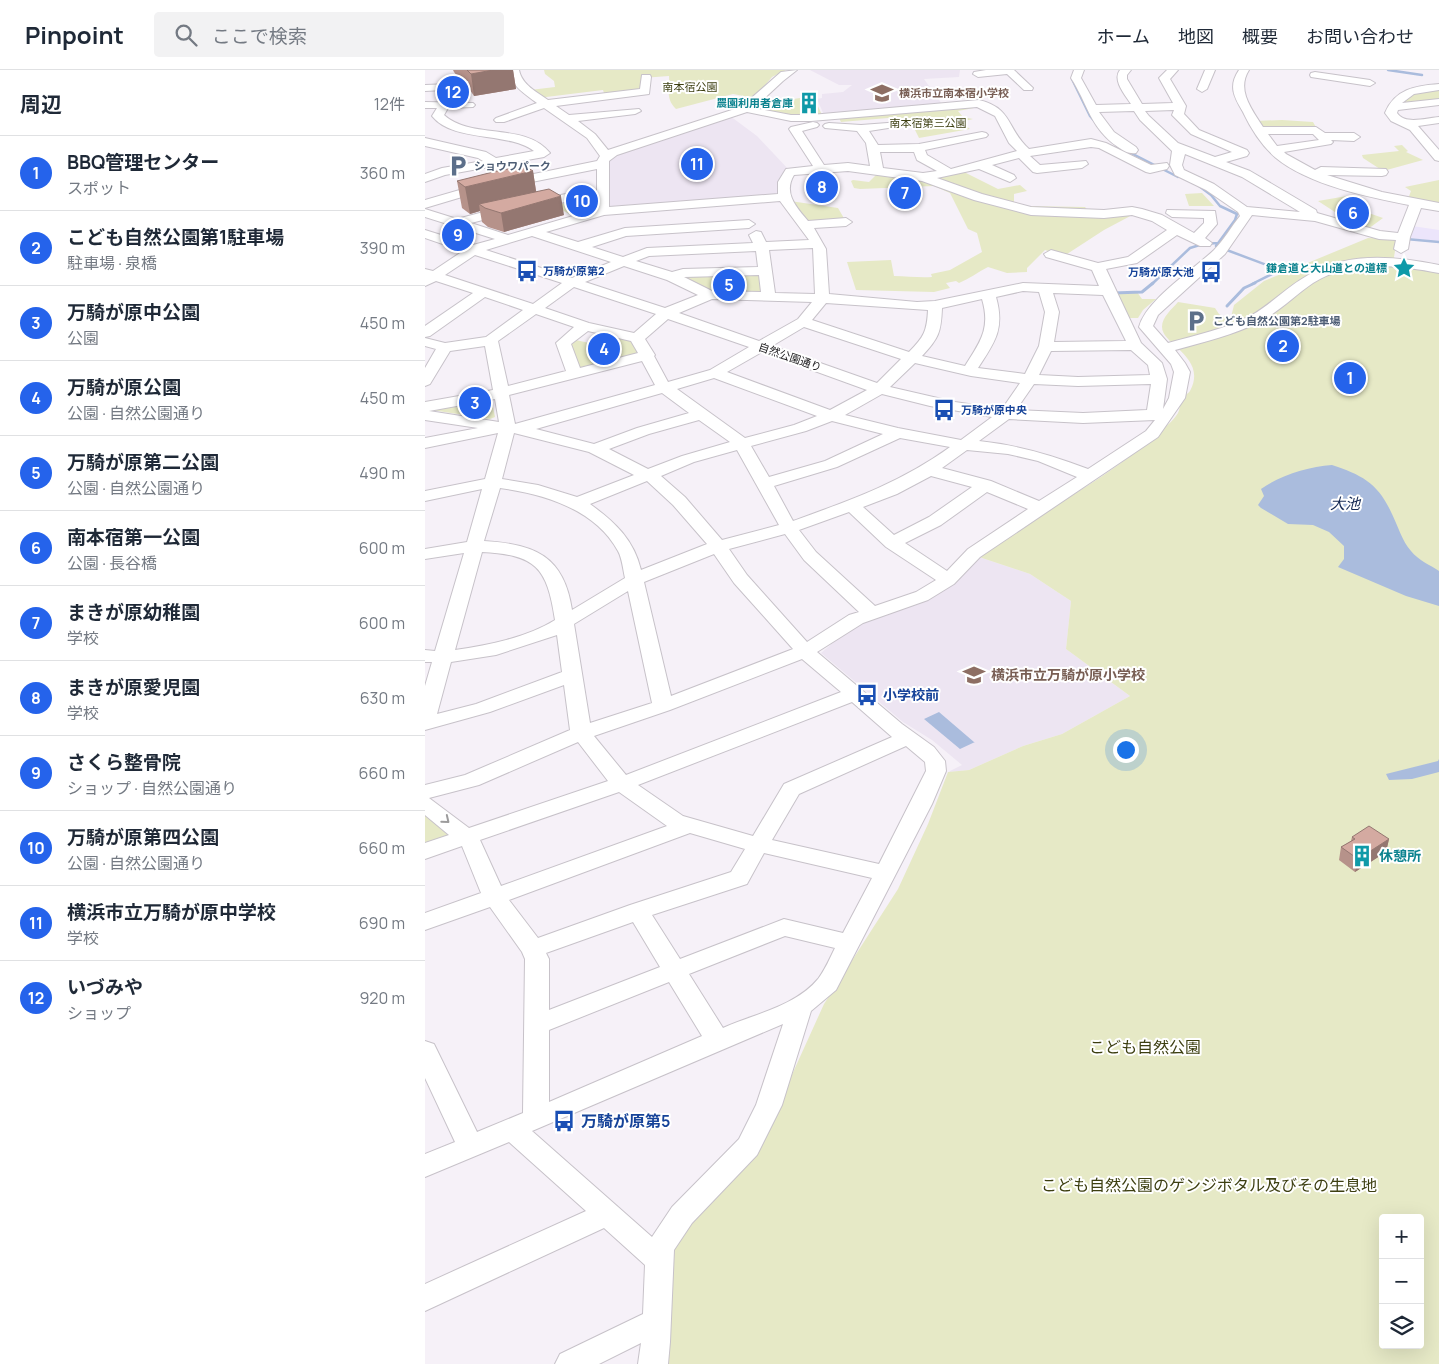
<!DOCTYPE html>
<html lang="ja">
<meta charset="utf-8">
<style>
:root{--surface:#fff;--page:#f2f2f3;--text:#1f2937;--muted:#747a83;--line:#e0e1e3;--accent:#2563eb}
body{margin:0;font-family:Manrope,"Noto Sans JP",sans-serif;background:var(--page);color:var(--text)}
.controls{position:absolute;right:15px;bottom:15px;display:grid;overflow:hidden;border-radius:5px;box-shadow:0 5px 20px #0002}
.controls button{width:45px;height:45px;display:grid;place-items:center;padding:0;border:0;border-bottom:1px solid var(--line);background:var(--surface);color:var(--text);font:25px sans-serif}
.you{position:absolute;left:700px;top:679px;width:18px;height:18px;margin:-12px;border:4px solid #fff;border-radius:50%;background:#1a73e8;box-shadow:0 0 0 8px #1a73e833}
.badge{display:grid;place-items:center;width:32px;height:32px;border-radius:50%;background:var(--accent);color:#fff;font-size:16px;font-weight:700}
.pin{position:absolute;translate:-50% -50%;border:2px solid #fff;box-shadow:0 1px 5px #0006}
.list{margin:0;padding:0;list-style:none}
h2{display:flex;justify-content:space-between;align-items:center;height:65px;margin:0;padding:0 20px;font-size:21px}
h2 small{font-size:16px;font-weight:400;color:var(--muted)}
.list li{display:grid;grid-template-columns:32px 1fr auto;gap:15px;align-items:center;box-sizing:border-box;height:75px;padding:0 20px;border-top:1px solid var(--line)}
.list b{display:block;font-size:19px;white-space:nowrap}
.list p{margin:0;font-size:16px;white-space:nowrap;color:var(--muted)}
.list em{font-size:16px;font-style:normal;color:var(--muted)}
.icon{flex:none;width:28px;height:28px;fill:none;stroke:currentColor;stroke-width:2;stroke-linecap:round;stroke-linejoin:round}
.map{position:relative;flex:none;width:1014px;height:1294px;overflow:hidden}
header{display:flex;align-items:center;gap:30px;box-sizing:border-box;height:70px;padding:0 25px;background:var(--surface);border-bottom:1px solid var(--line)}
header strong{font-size:24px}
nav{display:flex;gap:28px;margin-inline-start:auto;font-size:18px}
.search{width:350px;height:45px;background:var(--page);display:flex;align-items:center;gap:12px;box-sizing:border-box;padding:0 18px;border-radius:5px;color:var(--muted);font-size:19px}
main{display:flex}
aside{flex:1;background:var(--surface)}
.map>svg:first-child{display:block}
.industrial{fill:#ece5fb}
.built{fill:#ede5f2}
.green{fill:#e6e9c6;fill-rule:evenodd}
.water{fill:#aabcdd}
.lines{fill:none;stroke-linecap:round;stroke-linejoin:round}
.stream-far1{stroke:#aabcdd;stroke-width:2.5}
.stream{stroke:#aabcdd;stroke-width:3}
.minor-casing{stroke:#c7c2c9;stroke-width:2}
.minor{fill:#fff;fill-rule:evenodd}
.wall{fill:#b6928a}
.shaded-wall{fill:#947771}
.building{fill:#d4aaa1;stroke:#947771}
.oneway{stroke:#9c9b9c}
.labels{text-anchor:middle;stroke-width:4;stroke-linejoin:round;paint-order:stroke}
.far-park-label{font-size:11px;fill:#3d3f11;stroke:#fff}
.far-education-label{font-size:11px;font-weight:bold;fill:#785e54;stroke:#fff;text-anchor:start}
.far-culture-label{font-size:11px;font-weight:bold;fill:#0d838f;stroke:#fff;text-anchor:end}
.far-service-label{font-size:11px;font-weight:bold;fill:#4e5e75;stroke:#fff;text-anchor:start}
.far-transit-label{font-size:11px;font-weight:bold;fill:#164399;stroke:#fff;text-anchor:start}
.far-street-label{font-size:11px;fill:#222123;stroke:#fff}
.education-label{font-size:14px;font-weight:bold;fill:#785e54;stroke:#fff;text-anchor:start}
.transit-label{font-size:14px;font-weight:bold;fill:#164399;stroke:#fff;text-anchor:start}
.culture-label{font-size:14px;font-weight:bold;fill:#0d838f;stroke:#fff;text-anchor:start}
.water-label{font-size:15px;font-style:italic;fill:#152954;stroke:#fff}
.near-park-label{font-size:16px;fill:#3d3f11;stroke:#fff}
.near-transit-label{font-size:16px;font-weight:bold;fill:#164399;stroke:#fff;text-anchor:start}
</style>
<header>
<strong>Pinpoint</strong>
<div class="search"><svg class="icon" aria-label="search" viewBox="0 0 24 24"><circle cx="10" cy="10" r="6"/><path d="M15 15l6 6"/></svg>ここで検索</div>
<nav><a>ホーム</a><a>地図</a><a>概要</a><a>お問い合わせ</a></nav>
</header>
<main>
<aside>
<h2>周辺<small>12件</small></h2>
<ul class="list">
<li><span class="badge">1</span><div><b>BBQ管理センター</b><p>スポット</p></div><em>360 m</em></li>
<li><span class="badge">2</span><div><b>こども自然公園第1駐車場</b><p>駐車場 · 泉橋</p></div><em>390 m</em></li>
<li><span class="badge">3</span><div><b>万騎が原中公園</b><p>公園</p></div><em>450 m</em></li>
<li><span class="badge">4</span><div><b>万騎が原公園</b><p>公園 · 自然公園通り</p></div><em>450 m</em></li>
<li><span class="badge">5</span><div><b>万騎が原第二公園</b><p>公園 · 自然公園通り</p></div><em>490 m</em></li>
<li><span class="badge">6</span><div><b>南本宿第一公園</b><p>公園 · 長谷橋</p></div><em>600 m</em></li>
<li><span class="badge">7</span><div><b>まきが原幼稚園</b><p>学校</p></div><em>600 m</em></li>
<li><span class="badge">8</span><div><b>まきが原愛児園</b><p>学校</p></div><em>630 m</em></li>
<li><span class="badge">9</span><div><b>さくら整骨院</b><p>ショップ · 自然公園通り</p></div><em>660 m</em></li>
<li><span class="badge">10</span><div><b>万騎が原第四公園</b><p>公園 · 自然公園通り</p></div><em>660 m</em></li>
<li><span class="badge">11</span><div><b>横浜市立万騎が原中学校</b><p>学校</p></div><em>690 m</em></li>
<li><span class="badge">12</span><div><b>いづみや</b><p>ショップ</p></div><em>920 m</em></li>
</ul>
</aside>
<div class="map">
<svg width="1014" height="1294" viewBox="0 0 1014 1294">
<rect width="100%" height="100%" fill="#f6f1f8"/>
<!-- industrial -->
<path class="industrial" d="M987,156L1014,160V171L983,168Z"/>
<!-- built -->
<path class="built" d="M385,0H535L534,7L499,9L517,34L399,45L392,29L397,28V24L418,22L427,15H414Z
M305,46L332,66L364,100L355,113L351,126L185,136V87Z
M554,487L605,504L646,531L641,579L705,626L637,664L598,676L544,700L523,702L537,695L507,670L478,652L396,583L410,571L438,553Z"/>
<!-- green -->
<path class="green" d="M119,0H361L347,7L329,28L308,24L251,39C240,28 245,19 244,6L217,8V21L180,26L178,20L113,28L105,20L130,17L129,11L120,4Z
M1014,19V31L975,35L985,24Z
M388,26L397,45L374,47L328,38L340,39L349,32Z
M552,35L554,37L533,41L538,47L548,49L536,52L545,59L494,68L486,52L467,53L463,48L416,52L413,46Z
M857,50L888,52L892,59L837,60L830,51Z
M977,75L983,81L981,82L998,90L958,101L938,88L937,85L974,81L969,76Z
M539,102L573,119L595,115L602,121L589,124V134L595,136L660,137L664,142L711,143L679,160L639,186L620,180L602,198V202L582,203L563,197C553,202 544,209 534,213L531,211L521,213L525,218L509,222L431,220L422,192L466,190L469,206C482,206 494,208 507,207L506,204L525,200L557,182L552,163L543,159L525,123L509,116L435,119L429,118L426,111L428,110L444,112L452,104L497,109Z
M1014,110V136L983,129L986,121L980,117Z
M777,123L789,136H764L760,124Z
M166,126V138L146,145L130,136Z
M922,126L935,136V140L958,148L943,159L908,149L913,144L893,131Z
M365,131L413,138L420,150L384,154Z
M943,168L972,169L969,187L975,196L1014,203V1294H236L246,1171L336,1073L399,934L473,819L503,754L523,702L544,700L598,676L637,664L705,626L641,579L646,531L605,504L554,487C571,474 588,461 607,450C649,424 691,400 729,367C736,360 748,352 753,343C755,339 755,333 757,329C759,325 763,324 765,321C783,287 737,275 737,257C737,247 747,239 753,232L790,238L794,244L805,251L809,235L839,211ZM958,1148H995V1275H958Z
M337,202L340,226L287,223L252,207Z
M712,222L717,229H731L718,240L713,248H700L689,223Z
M182,264L209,269L218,284L153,301L141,273L146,269L169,274Z
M66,327L70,347L65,349L0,339Z
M0,741L31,763L0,778Z"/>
<!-- water -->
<path class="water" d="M907,395C937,405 953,413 967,444C973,456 977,471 986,481C993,490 1005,495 1014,501V536L981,526L913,497L919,489V476L904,462L888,455L863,454L836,438L833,435L839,426L836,419C856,405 883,397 907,395Z
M514,642L549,672H550L535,679L499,649Z
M1014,689V702L987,709L964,710L961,704L1013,691Z"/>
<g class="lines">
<!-- stream-far1 -->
<path class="stream-far1" d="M650,0L647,9L665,46L671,53
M963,0L997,5
M700,80L753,107
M774,116L786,125L795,136L812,144L810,150L791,176L855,200L827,214
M981,169L1014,172
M708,203L735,206
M727,214L765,178L778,174L793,173"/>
<!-- stream -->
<path class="stream" d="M688,223L717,222L728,213
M802,236L819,218L830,213"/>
<!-- minor casing -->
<g class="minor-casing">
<path id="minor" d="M84,0H94C97,15 112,22 123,30L215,19L217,5H225L226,7L224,24L131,36L144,45L214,39L216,41L210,44L153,51L170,64L183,80L316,37L356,2L372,0L358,11L329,38L366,45H386L554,30C588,38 582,60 604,79L666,69L681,73L726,95L742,93L744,96L742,99L725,103L721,102L674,78L666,77L605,86L615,95L661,91L663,94L657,98L612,103L608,102L594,88L567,95L589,105L591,108L585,112L554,99L512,108L557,124L606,137L679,140L707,137L717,139L737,145L769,163L779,153V148L747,147L741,143L742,140L790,141L792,154L780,168L787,173L785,176H775L752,165L712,193L681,199L716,273L737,293L742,309L738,339L744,328L749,302L746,294L714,257C721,230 768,200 789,180C799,170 806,157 815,146L813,142L781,120L750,105L745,95L747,81L715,50L709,41L674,42L689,62L711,77L713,80L711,83C704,84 699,81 693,77C665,58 663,34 646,8L649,0H659L656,8L671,35L706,34C700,25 687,10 695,0H706L702,5V9L717,34L748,33L734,8L742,0H753L745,9L761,36L759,44L774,60L822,80L824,83L822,86L801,92L825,101L891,140L892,143L955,161L973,163L984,135C943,127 884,115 851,88C837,76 826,59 818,42C809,27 803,16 814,0H824C811,20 827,40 838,57H891L900,63H929L935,67L929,71L906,70L908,72L906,74L859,82L861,84L890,100L896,97L961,99L963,102L961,105L957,106L902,105L957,122L1014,133V141L996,138L985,167L983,179L976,183L969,179L971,170L954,169L890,151L827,145L800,184L733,245L728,256L743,273C772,265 800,259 827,245C846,234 861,218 880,207C919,181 970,186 1014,195V203C973,195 925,189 888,213C870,225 855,241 836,251C809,265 779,272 750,280L760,293L765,302L760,328L733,367L555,487L529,514L503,530L438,553L392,582L477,654L509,677L520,691L521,701L507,734L411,920L386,941L357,1035L332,1085L267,1153L249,1180L245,1272L243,1294H213L216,1273L174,1294H130L135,1284L218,1244L220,1195L179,1158L0,1241V1214L161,1141L84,1072L0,1107V1084L30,1072L0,1008V971L9,974L52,1062L98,1043L100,889L97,882L65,837L0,860V843L56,823L37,776L0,789V773L24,765L0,745V715L40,705L145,660L139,615L65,642L0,660V616L7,592H0V580L10,581L39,483L0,489V479L42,472L57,419L0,431V421L60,409L73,363L0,378V368L53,358L0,350V332L68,320L60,276L25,281L5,314L0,316V298L11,279L0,276V268L20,273L61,267L98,240L60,227L5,266L0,267V256L48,223L11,211L0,216V199L8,201L38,181L0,168V160L48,175L70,169L0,147V139L32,149L81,136L85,137L87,140L85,143L46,153L83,165L172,139V99L47,124L0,138V130L45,117L172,91L175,86L162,68L119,38L79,52H71L69,50L71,48L112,33C100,24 86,16 84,0ZM552,37L570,46L584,73L592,81L526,99L502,85L500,80L561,67L563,65L561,63L557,62L494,74L453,75L444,61L476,56L478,54L476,52L436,55L404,53L400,54L398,56L400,58L432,61L441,73L445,96L423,93L399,95L377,61L392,57L394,55L392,53L388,52L366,57L364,59L388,96L361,99L353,112V124L184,137V91L192,85L322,42L366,51H386ZM749,40L747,45L766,64L807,82L790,87L753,73L724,46L720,41ZM843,64H888L894,70L852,76ZM455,82H489L492,90L512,101L498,103L458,98ZM760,84L817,107L875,142L822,137L789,114L759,100L757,95ZM423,101L497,111L549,130L606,145L679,148L707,145L727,151L742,160L703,187L673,193L626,180L619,184L621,187L667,200L674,216L598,213L510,231L492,232L404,224L401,179L389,158L421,156L427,152L421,148L383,151C371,137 358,123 369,105ZM355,131L384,170L341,172L336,162L331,161L324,165L328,173L222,178L198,187L167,177L201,166L324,158L330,154L324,150L200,158L153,172L121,162L179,145ZM107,166L186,192L147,208L61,180ZM388,178L390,224L350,223L344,180ZM331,181L333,197L258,199L247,202L211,191L224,186ZM50,185L137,213L108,234L20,205ZM199,196L242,210L273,225L240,238L160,212ZM334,205L336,222L287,221L259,207ZM149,217L231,244L209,263L164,253L120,238ZM598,221L614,222L620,242L614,276L600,304L553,298C570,272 580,259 571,227ZM628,223L678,225L701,271L629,272L634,242ZM287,229L387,232L373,249L334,271L254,243ZM557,229C566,259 555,272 540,296L497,286C514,268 516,262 517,238ZM401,233L503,240C502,261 499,267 484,282L387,250ZM111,244L149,257L131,273L141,301L83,316L73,271ZM243,249L324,277L285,300L243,312L229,286L230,285L220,269ZM379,257L476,289L452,313L347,276ZM163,261L206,271L213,283L155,298L146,274ZM706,280L723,295L725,305L653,307L614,305L626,281ZM337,282L442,320L405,340L302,302ZM217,291L230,315L90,354L84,325ZM490,293L546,306L595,313L577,339L530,332L465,317ZM289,308L392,346L369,355L320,368L252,319ZM609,314L653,316L726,314L722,340L658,343L591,340ZM237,323L264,343L212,358L169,374L111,359ZM457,324L505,336L567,347L536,370L473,358L420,345ZM70,329L74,352L4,341ZM584,349L658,353L730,350L721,361L663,399C627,385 592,375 554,371ZM274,350L305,372L257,386L223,399L184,379L224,364ZM407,351L458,364L400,391L344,407L326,376L381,361ZM89,363L164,382L209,405L152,427L113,415L77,409ZM475,368L525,377C475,413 426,430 368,451L349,416L412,397ZM312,380L354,455L297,470L260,427L236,406L269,392ZM542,380L583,384L613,391L652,407L614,431L566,411L517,398ZM506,406L547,417L504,447L469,465L438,437L472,424ZM222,411L248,435L282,474L216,500C209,470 190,452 165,434ZM75,418C119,424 170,439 193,481C197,488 198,499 200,508L147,540C139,486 110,474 59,471ZM562,422L603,439L543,479L522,501L480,473L516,455ZM424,442L461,477L511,510L491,522L450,536L391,482L374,460ZM360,464L379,490L434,542L424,545L382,572L322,505L304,479ZM57,482C111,485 122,497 130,550C101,568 63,575 30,580ZM289,484L309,513L368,579L246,626L219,512ZM203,521L227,633L165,653L149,554ZM132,565L137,602L51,634L12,644L26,592L71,585ZM377,589L416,622L201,705L169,666L245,640ZM427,632L467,667L359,714L328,766L258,746L213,715ZM153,672L183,711L44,758L4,728L54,715ZM481,676L500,692L501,701L454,794L347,770L374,724ZM194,722L242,756L76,816L55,770ZM265,763L320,779L306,802L205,835L113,868L84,830ZM339,783L447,808L418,863L359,849L255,889L227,845L322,814ZM208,852L235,897L124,940V889L121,883ZM360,866L410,878C405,888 400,900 393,909C371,936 329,944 298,958L264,904ZM244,912L277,966L124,1032V960ZM358,954L331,1035L314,1069L247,1137L227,1167L107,1061Z
M561,0H589L608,18L607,20H599L582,4L553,7L548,4L549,2Z
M780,0H790L782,19L777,22L772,19Z
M890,2L945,10L950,13L945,16L886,7L885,5L886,3Z
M52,13L57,16L56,18L0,21V15Z
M1014,14V20L989,24L977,33L1014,29V35L973,40L972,43C980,55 1001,48 1014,47V53L993,56L1014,80V91L1010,90L985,60L966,51L960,43C970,19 990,16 1014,14Z
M0,32L48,33L50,35L48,37L23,38L19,45C47,70 100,52 125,83L119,87L20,105L0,112V104L17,98L58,91L53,88L0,76V68L61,82L71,88L109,81C81,61 29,73 7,46L12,38H0Z
M157,121L161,122L163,125L161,128L109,138L103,134L109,130Z"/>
</g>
<!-- minor -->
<use href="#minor" class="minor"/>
</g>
<!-- wall -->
<path class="wall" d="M28,0H88L91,19L49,26L45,20L43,11L37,12L29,2Z
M108,101L111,121L139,145L79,162L63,157L57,152L55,141L45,144L37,138L32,111Z
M927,767L964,769L961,782L930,802L914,790L916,777L926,771Z"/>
<!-- shaded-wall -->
<path class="shaded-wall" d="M66,0H88L91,19L49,26L46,4Z
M108,101L112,128L54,134L55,141L45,144L40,117Z
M136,126L139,145L79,162L76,143Z
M964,769L961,782L930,802L933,789Z"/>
<!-- building -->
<path class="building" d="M42,0H68L46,4Z
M100,96L108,101L40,117L32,111L72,101Z
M124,119L136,126L76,143L60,138L54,134Z
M944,756L964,769L933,789L916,777L930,769L927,767Z"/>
<!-- one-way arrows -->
<defs><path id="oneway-chevron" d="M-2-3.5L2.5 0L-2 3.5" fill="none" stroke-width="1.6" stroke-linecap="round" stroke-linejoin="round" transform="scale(1.25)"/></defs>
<use class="oneway" href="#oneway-chevron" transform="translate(21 750) rotate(39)"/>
<!-- icons -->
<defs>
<g id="school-bare" transform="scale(1.725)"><path d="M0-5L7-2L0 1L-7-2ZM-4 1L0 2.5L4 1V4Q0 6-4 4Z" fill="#8d6e63" stroke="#fff" stroke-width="2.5" paint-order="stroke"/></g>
<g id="building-bare" transform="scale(1.725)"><path d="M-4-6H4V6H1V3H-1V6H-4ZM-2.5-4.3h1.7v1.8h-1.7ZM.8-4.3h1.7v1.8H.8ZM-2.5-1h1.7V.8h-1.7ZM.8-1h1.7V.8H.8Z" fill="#0f9aa8" stroke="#fff" stroke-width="2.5" paint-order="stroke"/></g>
<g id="parking-bare" transform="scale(1.725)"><path d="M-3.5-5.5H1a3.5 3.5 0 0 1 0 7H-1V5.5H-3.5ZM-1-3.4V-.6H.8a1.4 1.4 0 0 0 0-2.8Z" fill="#5c6f8a" stroke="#fff" stroke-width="2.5" paint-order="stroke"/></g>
<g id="sight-bare" transform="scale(1.725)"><path d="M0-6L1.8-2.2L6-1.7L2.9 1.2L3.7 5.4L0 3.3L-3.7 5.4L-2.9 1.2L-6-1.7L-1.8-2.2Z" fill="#0f9aa8" stroke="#fff" stroke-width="2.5" paint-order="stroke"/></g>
<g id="bus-bare" transform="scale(1.725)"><path d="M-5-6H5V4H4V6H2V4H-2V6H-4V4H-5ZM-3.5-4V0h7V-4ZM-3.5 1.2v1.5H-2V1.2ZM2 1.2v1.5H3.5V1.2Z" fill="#1a4fb4" stroke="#fff" stroke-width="2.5" paint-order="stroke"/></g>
</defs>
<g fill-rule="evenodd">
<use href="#school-bare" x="457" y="23"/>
<use href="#building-bare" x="384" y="33"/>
<use href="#parking-bare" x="33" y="96"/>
<use href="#sight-bare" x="979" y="198"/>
<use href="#bus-bare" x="102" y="201"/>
<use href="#bus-bare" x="786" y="202"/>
<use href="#parking-bare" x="771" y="251"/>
<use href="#bus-bare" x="519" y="340"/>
<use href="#school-bare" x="549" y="605"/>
<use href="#bus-bare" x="442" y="625"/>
<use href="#building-bare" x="937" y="786"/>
<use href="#bus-bare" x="139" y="1051"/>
</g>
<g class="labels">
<!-- far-park labels -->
<g class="far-park-label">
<text x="265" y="21">南本宿公園</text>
<text x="503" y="57">南本宿第三公園</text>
</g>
<!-- far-education labels -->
<g class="far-education-label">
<text x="474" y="27">横浜市立南本宿小学校</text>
</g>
<!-- far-culture labels -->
<g class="far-culture-label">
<text x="368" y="37">農園利用者倉庫</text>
<text x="962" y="202">鎌倉道と大山道との道標</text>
</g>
<!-- far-service labels -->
<g class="far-service-label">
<text x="49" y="100">ショウワパーク</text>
<text x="788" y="255">こども自然公園第2駐車場</text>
</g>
<!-- far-transit labels -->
<g class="far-transit-label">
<text x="118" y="205">万騎が原第2</text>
<text x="769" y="206" text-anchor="end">万騎が原大池</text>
<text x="536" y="344">万騎が原中央</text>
</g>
<!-- far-street labels -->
<g class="far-street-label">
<text transform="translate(365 287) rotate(19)" y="4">自然公園通り</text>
</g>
<!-- education labels -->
<g class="education-label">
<text x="566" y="610">横浜市立万騎が原小学校</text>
</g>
<!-- transit labels -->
<g class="transit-label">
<text x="458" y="630">小学校前</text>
</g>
<!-- culture labels -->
<g class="culture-label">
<text x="954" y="791">休憩所</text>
</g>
<!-- water labels -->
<g class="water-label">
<text x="920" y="439">大池</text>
</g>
<!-- near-park labels -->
<g class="near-park-label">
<text x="720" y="983">こども自然公園</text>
<text x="784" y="1121">こども自然公園のゲンジボタル及びその生息地</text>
</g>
<!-- near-transit labels -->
<g class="near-transit-label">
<text x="156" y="1057">万騎が原第5</text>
</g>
</g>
</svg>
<div class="controls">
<button>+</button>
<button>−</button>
<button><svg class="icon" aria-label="layers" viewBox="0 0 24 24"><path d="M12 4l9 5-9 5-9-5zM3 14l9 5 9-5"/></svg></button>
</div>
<div class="you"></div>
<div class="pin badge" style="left:925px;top:308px">1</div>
<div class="pin badge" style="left:858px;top:276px">2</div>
<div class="pin badge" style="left:50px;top:333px">3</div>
<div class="pin badge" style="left:179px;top:279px">4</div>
<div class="pin badge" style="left:304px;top:215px">5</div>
<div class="pin badge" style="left:928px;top:143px">6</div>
<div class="pin badge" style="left:480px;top:123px">7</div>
<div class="pin badge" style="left:397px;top:117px">8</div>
<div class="pin badge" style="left:33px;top:165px">9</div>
<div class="pin badge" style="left:157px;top:131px">10</div>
<div class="pin badge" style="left:272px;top:94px">11</div>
<div class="pin badge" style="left:28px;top:22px">12</div>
</div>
</main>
